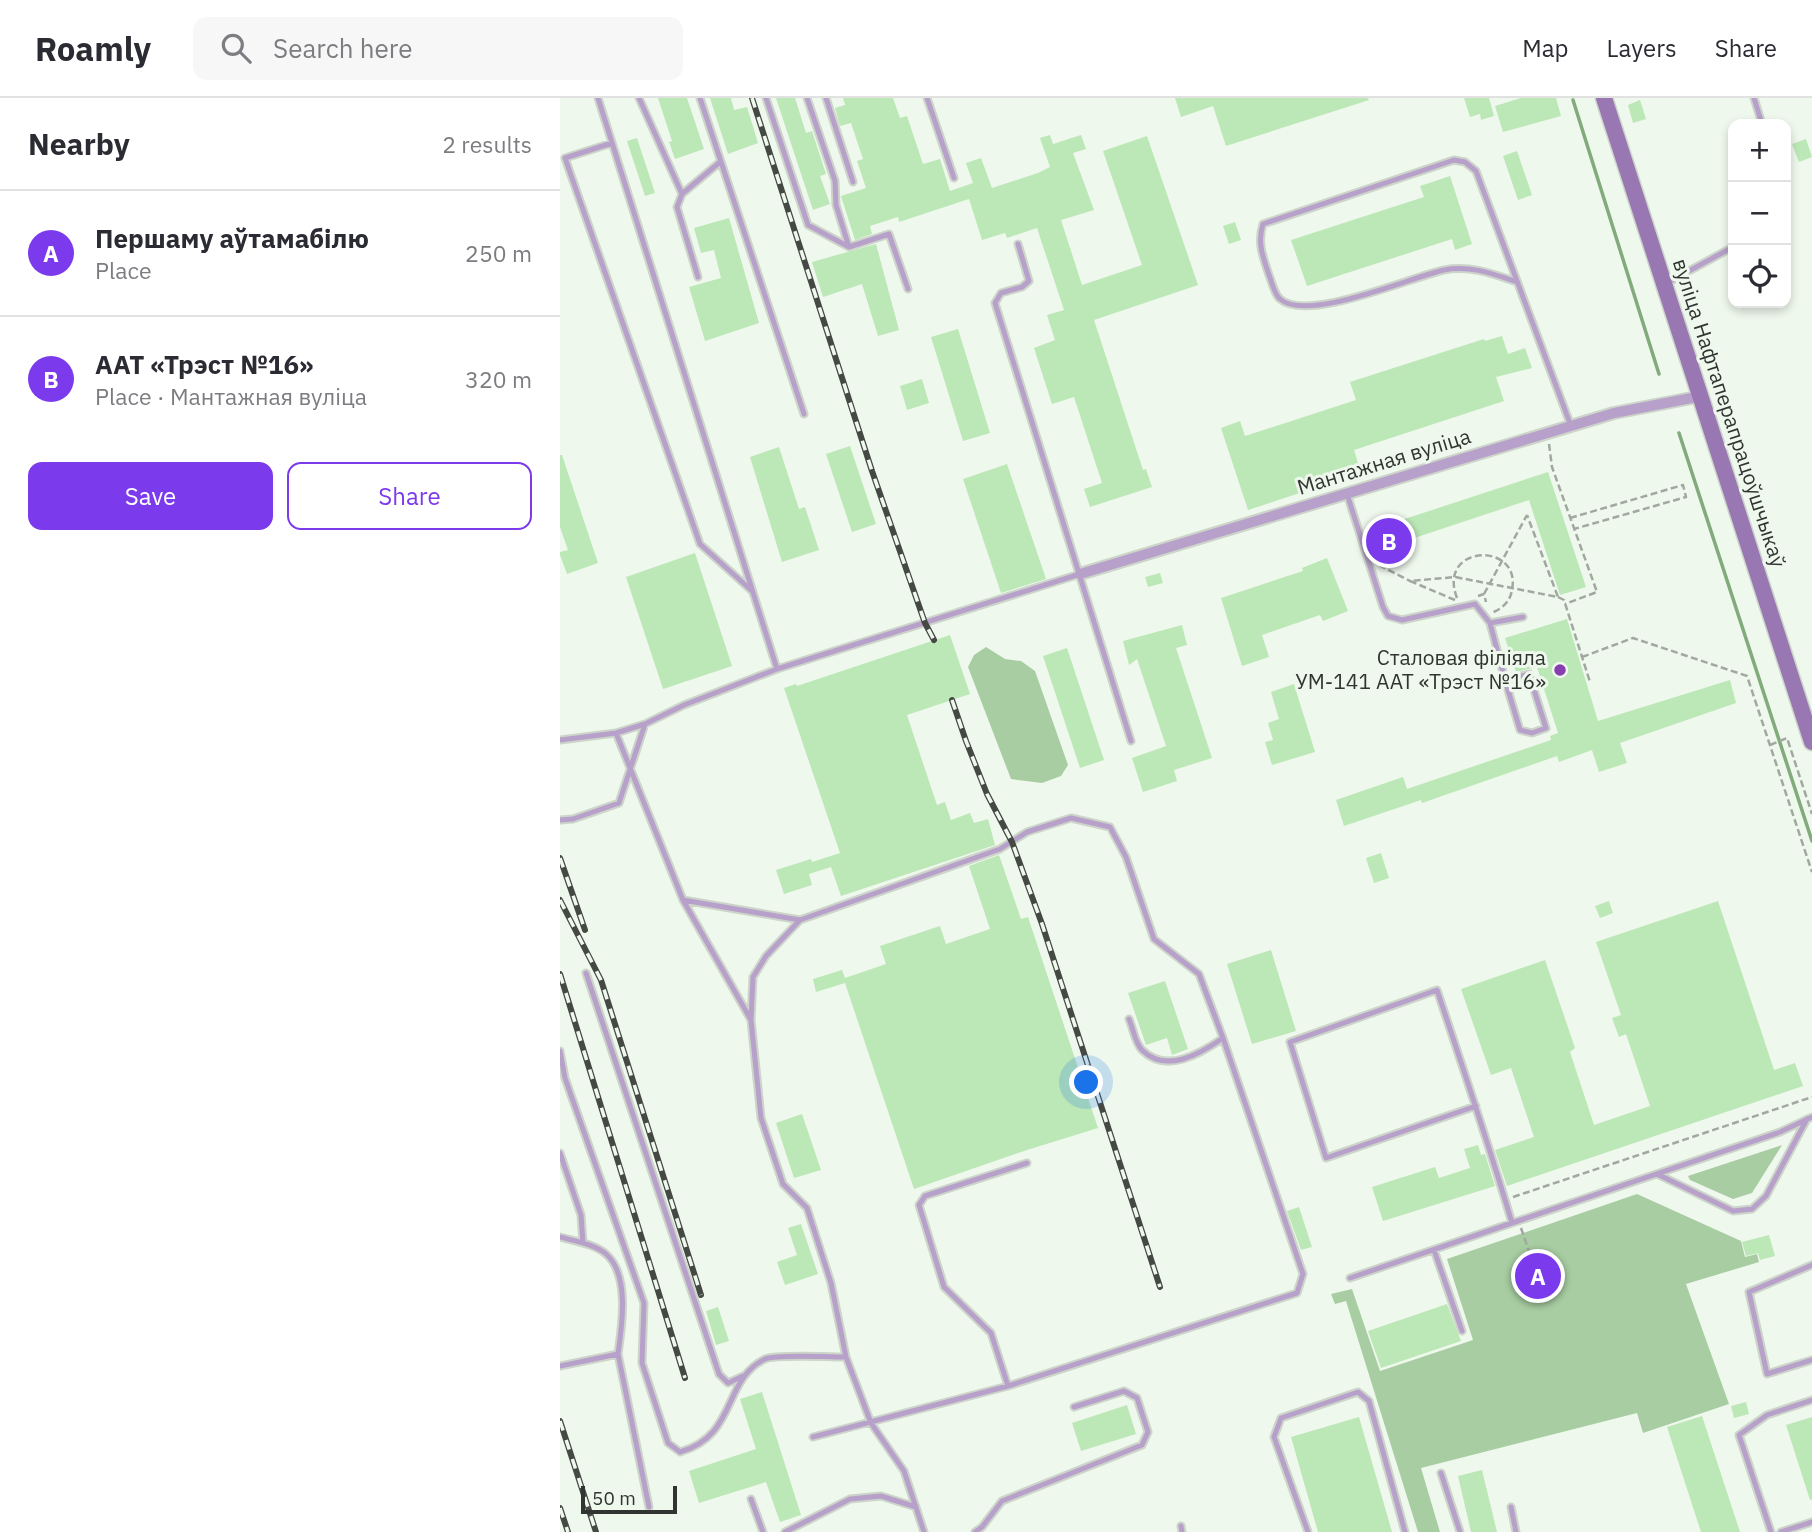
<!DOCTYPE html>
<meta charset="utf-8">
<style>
:root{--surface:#fff;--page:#f7f7f7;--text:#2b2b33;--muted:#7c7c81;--line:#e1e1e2;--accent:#7c3aed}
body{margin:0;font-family:"IBM Plex Sans",sans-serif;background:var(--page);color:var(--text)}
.controls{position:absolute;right:21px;top:21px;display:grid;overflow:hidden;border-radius:14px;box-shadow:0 4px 10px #0003}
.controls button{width:63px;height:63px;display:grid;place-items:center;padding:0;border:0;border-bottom:2px solid var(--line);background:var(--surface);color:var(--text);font:35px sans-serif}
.scale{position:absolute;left:21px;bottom:18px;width:96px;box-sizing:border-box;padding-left:7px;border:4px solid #313531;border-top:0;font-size:19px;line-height:24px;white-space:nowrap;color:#313531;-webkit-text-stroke:5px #eff8ed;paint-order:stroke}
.you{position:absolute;left:527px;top:985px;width:24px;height:24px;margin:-18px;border:5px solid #fff;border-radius:50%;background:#1a73e8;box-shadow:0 0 0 10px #1a73e833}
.badge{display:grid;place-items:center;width:46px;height:46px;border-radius:50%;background:var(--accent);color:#fff;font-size:23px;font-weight:700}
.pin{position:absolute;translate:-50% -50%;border:4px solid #fff;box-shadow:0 2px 7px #0006}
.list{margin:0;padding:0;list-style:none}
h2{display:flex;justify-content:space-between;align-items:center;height:91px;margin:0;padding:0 28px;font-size:30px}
h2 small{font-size:23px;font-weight:400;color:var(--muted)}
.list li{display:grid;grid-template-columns:46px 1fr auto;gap:21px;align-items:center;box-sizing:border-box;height:126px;padding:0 28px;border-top:2px solid var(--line)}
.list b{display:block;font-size:26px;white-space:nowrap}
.list p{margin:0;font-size:23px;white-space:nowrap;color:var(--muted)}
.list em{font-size:23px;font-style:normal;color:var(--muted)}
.actions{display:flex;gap:14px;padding:21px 28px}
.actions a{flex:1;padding:16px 0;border:2px solid var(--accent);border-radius:14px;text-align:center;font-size:24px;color:var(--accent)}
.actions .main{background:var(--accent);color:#fff}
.icon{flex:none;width:38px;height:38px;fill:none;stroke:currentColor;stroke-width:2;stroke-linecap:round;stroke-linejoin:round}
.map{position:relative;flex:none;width:1252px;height:1434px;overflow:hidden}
header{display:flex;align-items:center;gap:42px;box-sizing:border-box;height:98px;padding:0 35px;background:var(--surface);border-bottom:2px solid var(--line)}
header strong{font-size:33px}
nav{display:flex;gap:38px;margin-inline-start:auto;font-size:24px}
.search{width:490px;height:63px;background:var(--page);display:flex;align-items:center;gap:18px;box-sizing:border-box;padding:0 24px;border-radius:14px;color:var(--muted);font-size:26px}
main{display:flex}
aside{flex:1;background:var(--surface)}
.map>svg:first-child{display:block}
.green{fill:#a8cda2}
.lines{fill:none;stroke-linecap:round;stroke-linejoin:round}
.stream{stroke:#82aa7c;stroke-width:3.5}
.building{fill:#bce7b6}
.service-casing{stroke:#cdd5cb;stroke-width:9}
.minor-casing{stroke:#cdd5cb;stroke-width:14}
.secondary-casing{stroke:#cdd5cb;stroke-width:19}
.path{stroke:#a1a8a0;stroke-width:2.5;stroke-dasharray:7 3.5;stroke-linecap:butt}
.service{stroke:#b7a0c9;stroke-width:5}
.minor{stroke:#b7a0c9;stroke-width:10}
.secondary{stroke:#9977b2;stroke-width:16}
.rail-casing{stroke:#454944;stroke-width:6}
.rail{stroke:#eff8ed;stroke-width:3.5;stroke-dasharray:10;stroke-linecap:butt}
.poi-dot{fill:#863eb1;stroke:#eff8ed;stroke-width:2.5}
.labels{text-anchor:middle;stroke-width:6;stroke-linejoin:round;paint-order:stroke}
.street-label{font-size:21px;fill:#313531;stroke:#eff8ed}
.poi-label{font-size:21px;fill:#313531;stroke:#eff8ed;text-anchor:end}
</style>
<header>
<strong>Roamly</strong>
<div class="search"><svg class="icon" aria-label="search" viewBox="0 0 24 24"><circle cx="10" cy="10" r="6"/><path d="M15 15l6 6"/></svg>Search here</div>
<nav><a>Map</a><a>Layers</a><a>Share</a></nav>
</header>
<main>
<aside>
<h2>Nearby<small>2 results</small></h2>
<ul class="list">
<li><span class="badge">A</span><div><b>Першаму аўтамабілю</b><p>Place</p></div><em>250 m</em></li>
<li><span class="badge">B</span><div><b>ААТ «Трэст №16»</b><p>Place · Мантажная вуліца</p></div><em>320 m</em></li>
</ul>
<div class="actions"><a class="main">Save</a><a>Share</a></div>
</aside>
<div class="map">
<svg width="1252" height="1434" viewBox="0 0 1252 1434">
<rect width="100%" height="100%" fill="#eff8ed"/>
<!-- green -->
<path class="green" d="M426,549L445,561L461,563L475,573L508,667L501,678L482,685L451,681L408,569L414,557Z
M1222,1047L1192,1095L1173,1101L1130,1082L1128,1078Z
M1077,1096L1181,1143L1185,1159L1197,1156L1199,1164L1126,1186L1169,1306L1083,1335L1077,1315L861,1370L880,1434H858L786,1203L775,1206L771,1196L792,1191L820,1273L913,1242L887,1161Z"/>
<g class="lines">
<!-- stream -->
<path class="stream" d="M1013,2L1099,276
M1119,335L1252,743"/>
</g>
<!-- building -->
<path class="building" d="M98,0H127L144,51L115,61L109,44L112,43Z
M150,0H171L174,12L187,9L198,45L168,56Z
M216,0H235L246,35L252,33L266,76L260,78L270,106L253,112Z
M283,0H333L340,20L347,18L363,66L380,61L390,93L413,85L406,65L421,60L432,90L478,75L490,69L480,40L490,37L493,46L521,37L526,51L513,55L534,112L501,122L522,187L582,167L543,53L587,38L638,187L534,222L583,372L586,371L592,389L530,409L524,391L542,385L514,299L492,306L474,250L495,242L487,217L504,212L477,130L447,140L445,135L422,142L409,101L339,124L338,119L310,128L312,136L295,142L281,98L306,90L297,63L303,61L291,25L280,28L275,10L285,7Z
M615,0H808L809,2L666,48L653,8L621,19Z
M904,0H929L934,18L921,22L920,16L910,19Z
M961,0H996L1001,18L943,34L935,8Z
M1080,2L1086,21L1073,25L1068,7Z
M77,40L95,95L85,98L67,43Z
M1246,41L1252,59L1239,64L1232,46Z
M957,53L972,97L958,102L943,58Z
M890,78L912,146L895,152L892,141L747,188L731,142L864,99L860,88Z
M169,120L199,225L145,243L129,189L161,180L154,152L141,155L134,130Z
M675,124L681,142L669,146L663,128Z
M316,146L339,232L318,238L302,186L263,199L252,164Z
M398,231L430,335L403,343L371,239Z
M942,238L948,256L965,250L972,270L936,279L944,303L794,352L801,375L688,412L661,330L680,323L685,338L796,302L790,284L924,241L925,243Z
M362,281L369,305L347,312L340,288Z
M290,348L316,426L292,434L266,356Z
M219,349L239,411L245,409L259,452L222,464L190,359Z
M0,357H2L38,465L7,476L0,457V454L8,452L0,429Z
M447,366L486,481L441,495L403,381Z
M988,374L1026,489L1000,497L969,402L815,453L808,433Z
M135,455L172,568L103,591L66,479Z
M767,460L788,513L763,523L760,517L702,537L709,559L682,568L661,500L743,473L742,470Z
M600,475L603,485L588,489L585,479Z
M1007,521L1038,623L1170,582L1176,605L1060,645L1067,665L1039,674L1032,652L999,664L997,658L862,705L861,702L784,728L776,702L843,679L847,691L991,642L990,638L998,635L977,569L956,574L945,540Z
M622,527L627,547L616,550L652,660L614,672L617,683L583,694L572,660L606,648L577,561L569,567L563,543Z
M390,537L410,596L347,617L377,707L385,704L391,722L410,715L414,725L428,721L435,747L281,798L271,769L249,776L252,787L224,796L216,772L251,761L252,764L280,755L224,590L236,586L237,588Z
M507,550L544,662L520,670L483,558Z
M734,586L755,654L712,667L705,644L713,642L708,625L719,621L711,594Z
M821,755L829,780L814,785L806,760Z
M439,757L461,821L468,819L538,1030L467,1052L354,1091L285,885L256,894L253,881L282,872L285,880L326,866L320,848L380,828L386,846L430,831L409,768Z
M1049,803L1053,815L1040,820L1035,808Z
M1158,803L1214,972L1235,965L1243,988L947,1088L935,1052L974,1039L951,970L931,977L901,891L985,862L1015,950L1010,954L1034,1027L1090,1008L1066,936L1059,939L1052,920L1061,917L1036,844Z
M711,852L736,933L692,946L667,866Z
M605,883L628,951L612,957L607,940L586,947L568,895Z
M242,1016L261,1072L234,1080L216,1025Z
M918,1047L921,1057L925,1056L935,1088L823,1123L812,1089L875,1069L879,1080L910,1070L904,1051Z
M739,1109L752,1149L741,1152L727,1113Z
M241,1126L258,1176L225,1187L217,1164L237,1157L228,1130Z
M1209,1137L1215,1158L1200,1162L1198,1155L1186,1158L1182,1144Z
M887,1206L901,1243L821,1270L808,1233Z
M158,1209L169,1243L156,1247L146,1213Z
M202,1294L241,1417L220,1424L206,1384L139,1405L129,1373L196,1351L180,1301Z
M1186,1304L1189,1316L1174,1320L1171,1308Z
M567,1307L576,1336L521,1353L512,1325Z
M1142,1318L1180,1434H1141L1107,1329Z
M799,1319L832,1434H758L731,1339Z
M1252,1319V1401L1250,1402L1226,1327Z
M922,1372L937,1434H911L898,1378Z"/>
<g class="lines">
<!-- service casing -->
<g class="service-casing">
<path id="service" d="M38,0L217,571
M79,0L122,96
M140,0L244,316
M206,0L248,127L289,149L329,136L348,191
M247,0L275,83L276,107L289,149
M266,0L293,84
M367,0L394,80
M1194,0L1202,26
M52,45L5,60L140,446L192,493
M458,146L469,183L462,189L441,195L435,205L571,643
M138,179L117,109L122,96L160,64
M957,184C933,176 911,167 884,172C851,179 747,225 720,201C714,196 712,184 709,177C703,159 697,145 703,126L894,62L905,64L916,73L1011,328
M1105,186L1173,149
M787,396L823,509L828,518L842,522L915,506L930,525L945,582
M930,525L963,519
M969,576L986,630L972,635L960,632L945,582Z
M56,635L123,802L191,922L201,1020L223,1086L247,1110L271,1185L286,1259L311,1325L344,1373L364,1434
M0,642L56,635L85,626L124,607L217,571L520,476
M0,722L13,721L59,705L85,626
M123,802L240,822L440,751L467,734L511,720L550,729L566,759L594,841L639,876L663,940L743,1176L737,1195L448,1288L253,1339
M26,875L159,1276L168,1285L183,1278
M569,921C573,930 575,945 582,952C606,976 640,956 663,940
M191,922L193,879L206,858L240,822
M0,953L5,980L84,1205L82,1265L108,1345L120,1354C178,1337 162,1282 205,1261C215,1256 271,1259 286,1259
M916,1008L766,1060L730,944L877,892C903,970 929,1047 952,1125
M0,1055L21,1117L23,1145
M1097,1076L1173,1113L1192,1111L1206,1098L1247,1021
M0,1139C14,1143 35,1146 46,1156C70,1177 62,1228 58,1256L0,1268
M874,1152L902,1233
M1252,1167L1189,1194L1207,1276L1252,1262
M790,1180L1220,1034L1252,1019
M58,1256L89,1409
M448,1288L431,1235L384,1189L359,1107L365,1098L467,1065
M881,1375L900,1434
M191,1401L203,1434
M951,1409L956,1434
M621,1428L622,1434
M225,1434L290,1401L321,1398L356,1409
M415,1434L422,1429L442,1403L582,1347L588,1334L577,1300L564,1293L514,1309
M748,1434L714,1339L721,1320L798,1294L809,1303L845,1434
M1211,1434L1179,1337L1207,1317L1252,1302
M1221,1434L1252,1424"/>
</g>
<!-- minor casing -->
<g class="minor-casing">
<path id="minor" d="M520,476L1054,315L1142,298"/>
</g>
<!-- secondary casing -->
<g class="secondary-casing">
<path id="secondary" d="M1044,0L1252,644"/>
</g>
<!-- path -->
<path class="path" d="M989,346L992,369L1037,494L1005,506
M1010,420L1123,387L1126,399L1014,431
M819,467L850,483
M924,496L967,417
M918,498L924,496L926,504
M998,499L1004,502L1030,584
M897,500C876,446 962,443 952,492C950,504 942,511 931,515
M895,502L850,483L895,479L998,499L967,417
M1022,559L1073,540L1187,578L1252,774
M1210,647L1227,640L1252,716
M953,1099L1252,999
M961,1130L972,1162
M961 1178a17 17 0 1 1 34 0a17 17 0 1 1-34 0Z"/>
<!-- service -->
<use href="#service" class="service"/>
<!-- minor -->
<use href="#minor" class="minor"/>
<!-- secondary -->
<use href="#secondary" class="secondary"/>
<!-- rail casing -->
<g class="rail-casing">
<path id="rail" d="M192,0L312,373L365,525L374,542
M392,602L406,643L427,696L452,744L482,826L600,1189
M0,760L25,832
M0,802L41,882L141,1197
M0,876L125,1280
M0,1323L36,1434
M0,1410L8,1434"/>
</g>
<!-- rail -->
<use href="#rail" class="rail"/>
</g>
<!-- markers -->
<circle class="poi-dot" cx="1000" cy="572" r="7"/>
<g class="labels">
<!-- street labels -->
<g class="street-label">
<text transform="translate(1169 315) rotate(72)" y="7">вуліца Нафтаперапрацоўшчыкаў</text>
<text transform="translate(824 364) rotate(-17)" y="7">Мантажная вуліца</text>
</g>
<!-- poi labels -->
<g class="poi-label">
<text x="986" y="567">Сталовая філіяла<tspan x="986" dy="24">УМ-141 ААТ «Трэст №16»</tspan></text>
</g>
</g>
</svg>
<div class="controls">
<button>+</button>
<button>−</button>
<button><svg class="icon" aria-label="locate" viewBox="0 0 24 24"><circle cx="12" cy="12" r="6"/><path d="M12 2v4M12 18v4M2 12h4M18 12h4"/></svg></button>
</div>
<div class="scale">50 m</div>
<div class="you"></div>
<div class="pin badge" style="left:978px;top:1178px">A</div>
<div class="pin badge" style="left:829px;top:443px">B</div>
</div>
</main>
